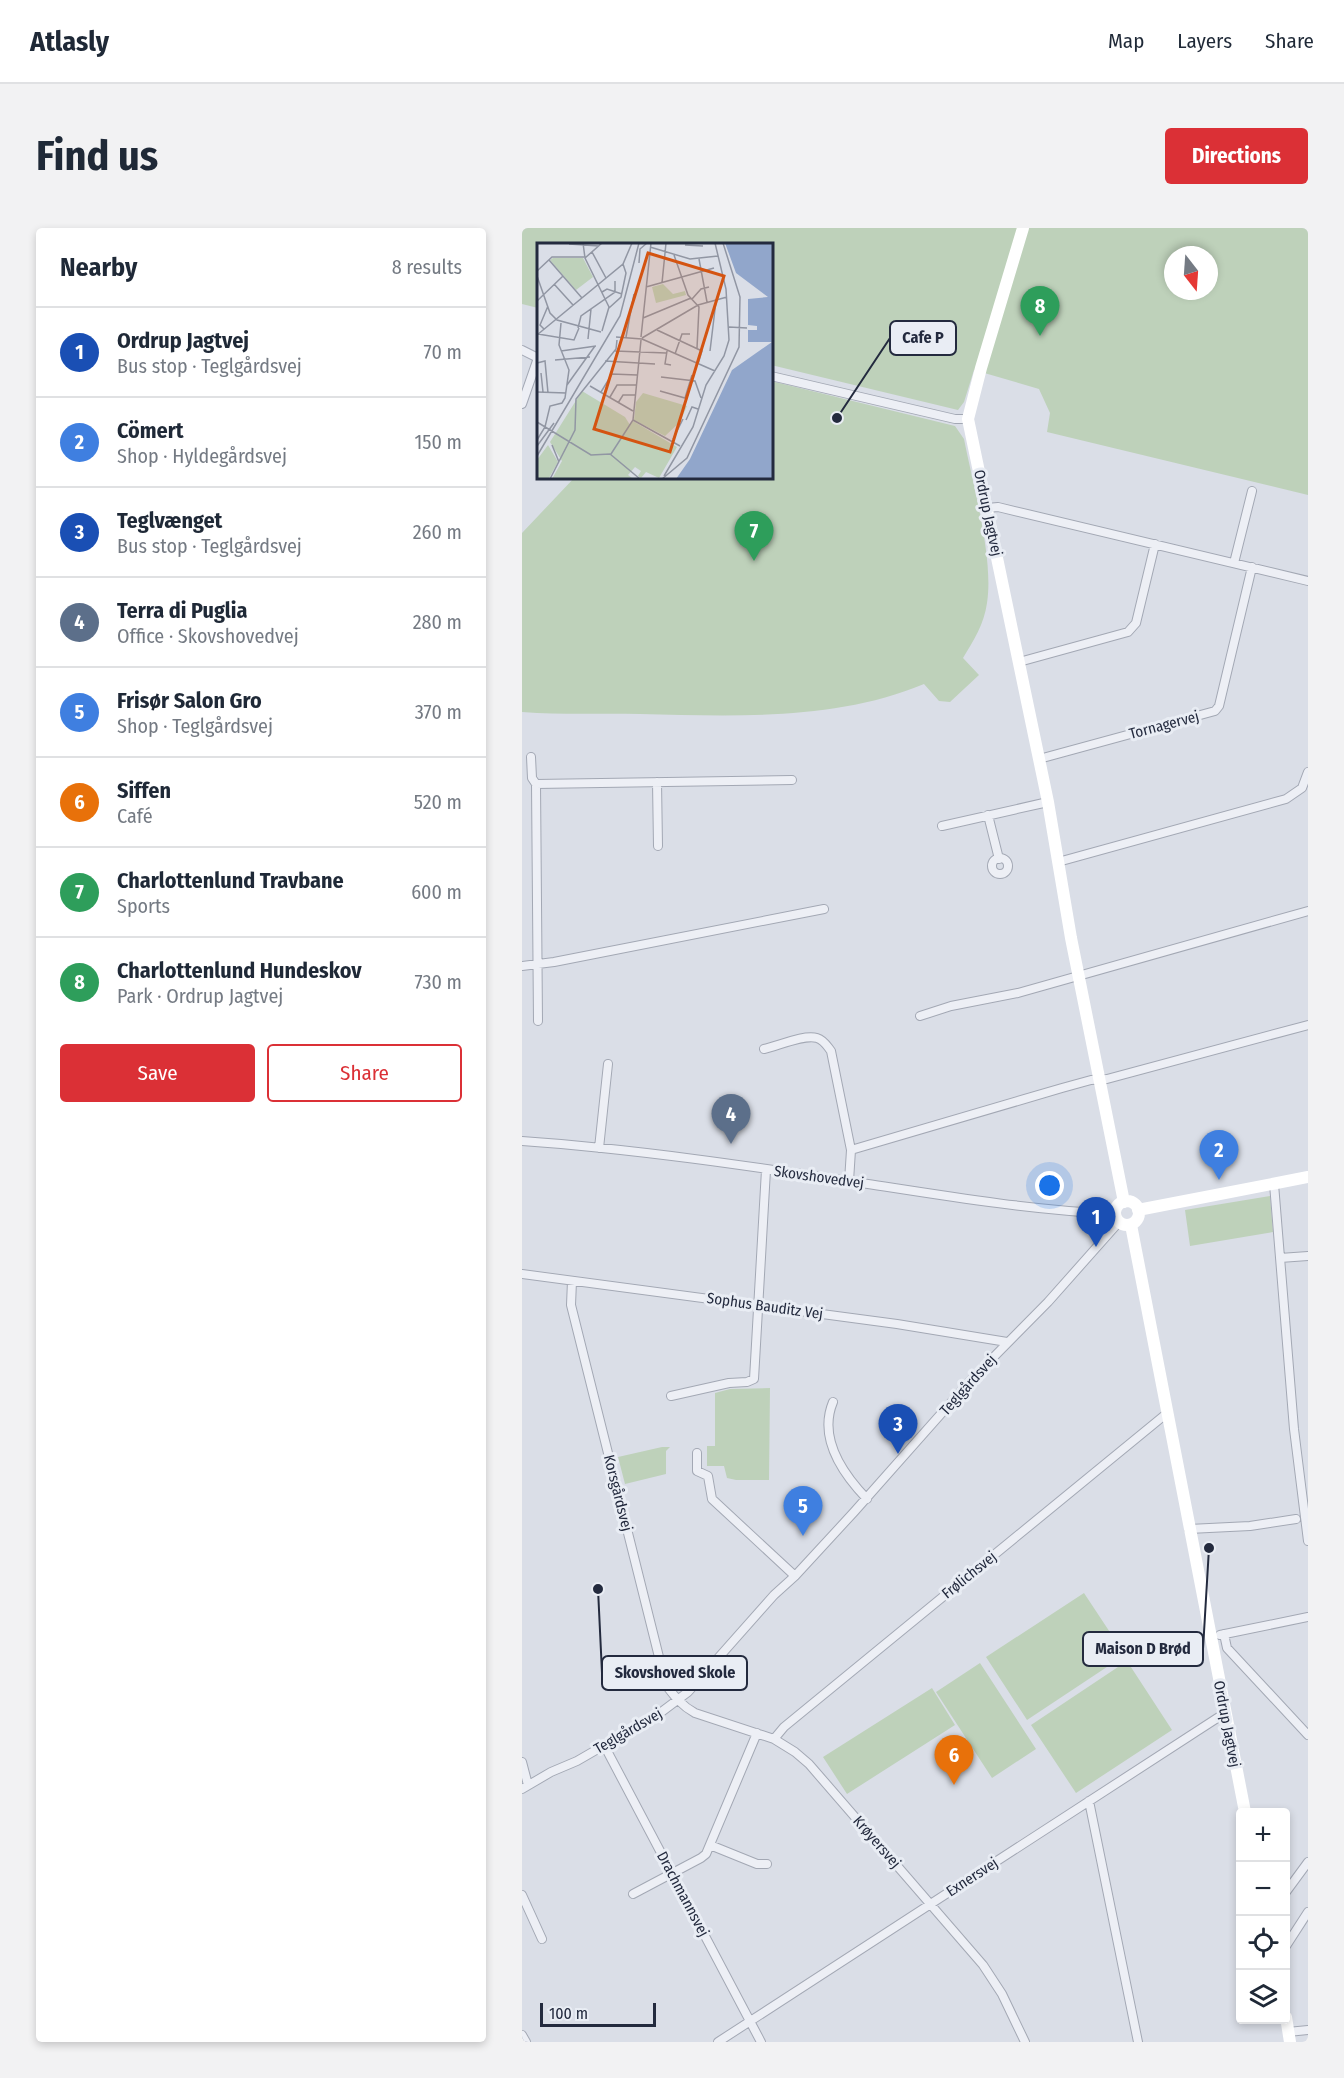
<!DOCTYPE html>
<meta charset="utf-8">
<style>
:root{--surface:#fff;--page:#f2f2f3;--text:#1f2937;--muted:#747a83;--line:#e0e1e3;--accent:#db3036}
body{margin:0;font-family:"Fira Sans Condensed",sans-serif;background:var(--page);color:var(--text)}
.controls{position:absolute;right:18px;bottom:18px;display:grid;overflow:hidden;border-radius:6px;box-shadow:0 3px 9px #0003}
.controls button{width:54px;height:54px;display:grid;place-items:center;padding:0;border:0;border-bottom:2px solid var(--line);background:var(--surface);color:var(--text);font:30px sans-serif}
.compass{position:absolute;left:642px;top:18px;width:54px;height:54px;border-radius:50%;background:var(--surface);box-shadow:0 3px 9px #0003;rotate:163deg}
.scale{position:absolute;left:18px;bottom:15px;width:116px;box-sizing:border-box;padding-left:6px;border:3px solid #232a3e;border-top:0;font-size:16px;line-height:21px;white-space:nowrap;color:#232a3e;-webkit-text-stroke:4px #e9edf4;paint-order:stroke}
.you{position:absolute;left:528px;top:958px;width:21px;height:21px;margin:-15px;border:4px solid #fff;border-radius:50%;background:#1a73e8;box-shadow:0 0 0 9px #1a73e833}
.badge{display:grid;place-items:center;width:39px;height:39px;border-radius:50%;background:var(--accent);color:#fff;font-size:20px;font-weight:700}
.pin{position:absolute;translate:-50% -50px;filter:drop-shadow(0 2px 3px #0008)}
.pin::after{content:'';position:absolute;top:32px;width:21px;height:18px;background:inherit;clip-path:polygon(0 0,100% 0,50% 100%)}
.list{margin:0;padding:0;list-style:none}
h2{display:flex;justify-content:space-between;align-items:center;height:78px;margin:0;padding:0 24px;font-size:26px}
h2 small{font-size:20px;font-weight:400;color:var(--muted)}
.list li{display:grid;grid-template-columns:39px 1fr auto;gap:18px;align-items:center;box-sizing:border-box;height:90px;padding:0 24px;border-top:2px solid var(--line)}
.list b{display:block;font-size:22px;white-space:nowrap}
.list p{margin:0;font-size:20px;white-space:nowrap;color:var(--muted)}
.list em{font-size:20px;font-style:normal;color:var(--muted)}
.actions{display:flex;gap:12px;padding:18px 24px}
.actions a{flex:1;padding:14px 0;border:2px solid var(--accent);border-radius:6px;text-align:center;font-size:21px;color:var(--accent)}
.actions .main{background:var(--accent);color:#fff}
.icon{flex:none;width:33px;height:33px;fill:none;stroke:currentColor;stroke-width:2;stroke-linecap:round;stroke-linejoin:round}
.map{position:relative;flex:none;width:786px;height:1814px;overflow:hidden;border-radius:6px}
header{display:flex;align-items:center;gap:36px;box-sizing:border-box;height:84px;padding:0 30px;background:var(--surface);border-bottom:2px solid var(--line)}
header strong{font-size:28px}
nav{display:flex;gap:33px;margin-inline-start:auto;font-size:21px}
.intro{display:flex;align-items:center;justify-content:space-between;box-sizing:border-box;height:144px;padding:0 36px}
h1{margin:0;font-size:42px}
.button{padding:15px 27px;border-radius:6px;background:var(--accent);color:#fff;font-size:21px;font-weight:700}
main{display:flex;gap:36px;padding:0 36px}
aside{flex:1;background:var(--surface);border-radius:6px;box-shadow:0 3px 9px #0003}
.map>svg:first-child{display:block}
.green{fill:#bed1ba;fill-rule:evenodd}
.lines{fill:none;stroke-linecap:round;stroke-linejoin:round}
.street-casing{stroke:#a3a8b4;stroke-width:10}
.street{stroke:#edeff5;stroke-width:8}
.secondary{stroke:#fff;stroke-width:12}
.labels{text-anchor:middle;stroke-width:6;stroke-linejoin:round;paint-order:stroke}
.street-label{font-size:15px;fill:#232a3e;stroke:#e9edf4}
.inset-road{fill:none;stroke:#9196a3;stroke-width:1.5}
.view{fill:#d45411;fill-opacity:0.15;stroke:#d45411;stroke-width:3}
.inset-edge{fill:none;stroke:#232a3e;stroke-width:3}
.leader{fill:none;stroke:#232a3e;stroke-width:2}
.callout-dot{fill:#232a3e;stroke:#e9edf4;stroke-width:2}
.callout{fill:#e9edf4;stroke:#232a3e;stroke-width:2}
.callout-label{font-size:16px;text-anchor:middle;font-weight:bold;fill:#232a3e}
</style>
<header>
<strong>Atlasly</strong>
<nav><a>Map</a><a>Layers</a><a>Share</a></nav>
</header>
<div class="intro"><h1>Find us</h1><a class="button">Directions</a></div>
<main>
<aside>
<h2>Nearby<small>8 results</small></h2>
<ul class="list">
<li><span class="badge" style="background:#1a4fb4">1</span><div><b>Ordrup Jagtvej</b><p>Bus stop · Teglgårdsvej</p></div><em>70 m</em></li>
<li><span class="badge" style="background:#3f7fe0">2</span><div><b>Cömert</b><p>Shop · Hyldegårdsvej</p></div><em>150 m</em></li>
<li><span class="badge" style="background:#1a4fb4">3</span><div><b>Teglvænget</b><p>Bus stop · Teglgårdsvej</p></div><em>260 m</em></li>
<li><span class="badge" style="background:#5c6f8a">4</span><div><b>Terra di Puglia</b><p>Office · Skovshovedvej</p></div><em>280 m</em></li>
<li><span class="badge" style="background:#3f7fe0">5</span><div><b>Frisør Salon Gro</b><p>Shop · Teglgårdsvej</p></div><em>370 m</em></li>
<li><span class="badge" style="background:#e8710a">6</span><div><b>Siffen</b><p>Café</p></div><em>520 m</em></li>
<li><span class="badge" style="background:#2e9e5b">7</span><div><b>Charlottenlund Travbane</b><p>Sports</p></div><em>600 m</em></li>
<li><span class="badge" style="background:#2e9e5b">8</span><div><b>Charlottenlund Hundeskov</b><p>Park · Ordrup Jagtvej</p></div><em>730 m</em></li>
</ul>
<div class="actions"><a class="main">Save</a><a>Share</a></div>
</aside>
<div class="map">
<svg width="786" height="1814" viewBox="0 0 786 1814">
<rect width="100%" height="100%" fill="#dadee7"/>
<!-- green -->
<path class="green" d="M0,0H786V267L525,204L528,185L517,161L452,142L442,174L436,182L249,137V16H16V80L0,76ZM651,27H687V63H651Z
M249,153L433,198L442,211C451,257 472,331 465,375C462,396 452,412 441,430L457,447L428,474L417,473L402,456C314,493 212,488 118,486C79,485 40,487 0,484V305L53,249H249Z
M748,968L751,1004L668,1018L663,982Z
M248,1160L247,1252H214L205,1250L202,1238H185V1218H193V1165L208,1161Z
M140,1219H148L144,1223V1246L103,1256L96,1229Z
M562,1365L603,1427L505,1492L464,1429Z
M605,1433L650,1502L554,1565L509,1497Z
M458,1435L514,1521L470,1550L414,1464Z
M410,1460L433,1497L325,1566L301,1529Z"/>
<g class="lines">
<!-- street casing -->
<g class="street-casing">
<path id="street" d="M0,122L16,130
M249,148L433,191H446
M0,176L16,130
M465,280L476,279L786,353
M712,335L730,263
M497,434L606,404L614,395L633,316
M9,529L10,550L14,556
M517,531L693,483L697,478L730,339
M135,554L136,618
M466,587L477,631
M420,598L526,574
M470 638a8 8 0 1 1 16 0a8 8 0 1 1-16 0Z
M536,634L764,571L780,560L786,544
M0,738L32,734L302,681
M398,788L429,778L496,765L786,683
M16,793L14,556L270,552
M242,821C256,818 282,806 295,810C302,812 305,818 309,823L329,922L327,953
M0,913C113,921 227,938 340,955C424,968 508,982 593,986
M77,920L86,836
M329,922L540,860L569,852L585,851L786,797
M752,956L772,1201L786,1313
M758,1030L786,1028
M0,1046L375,1096L485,1114
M50,1053L49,1077L144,1457C153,1469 160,1478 173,1485L252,1511L273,1524L287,1536L461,1737L480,1766L503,1814
M149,1168L207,1155L225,1154L232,1151L244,942
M311,1174C296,1210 321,1246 345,1271
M175,1225V1243L186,1248L190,1271L273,1348
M667,1301L728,1298L774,1291
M702,1406L705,1420L786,1507
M698,1407L786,1389
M252,1511L262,1499L644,1186
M82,1517L239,1814
M0,1534L6,1557
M0,1561L29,1544L55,1533L138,1485L166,1464L252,1367L273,1348L332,1284L449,1152L526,1074L597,994
M567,1573L616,1814
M188,1617L235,1636H245
M764,1664L786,1634
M111,1666L179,1630L184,1626L235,1505
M0,1667L20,1711
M764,1718L786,1684
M766,1804L786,1802
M0,1807L4,1814
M196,1814L703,1485"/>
</g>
<!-- street -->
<use href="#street" class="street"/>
<!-- secondary -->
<path class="secondary" d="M501,0L459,140L446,191L526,574L549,710L602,974
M593 985a12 12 0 1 1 24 0a12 12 0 1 1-24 0Z
M616,982L786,949
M609,997L723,1584
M764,1789L768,1814"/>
</g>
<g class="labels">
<!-- street labels -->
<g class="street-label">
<text transform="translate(466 285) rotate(78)" y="5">Ordrup Jagtvej</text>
<text transform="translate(642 497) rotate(-15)" y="5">Tornagervej</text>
<text transform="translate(297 949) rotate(8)" y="5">Skovshovedvej</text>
<text transform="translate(243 1078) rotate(8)" y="5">Sophus Bauditz Vej</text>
<text transform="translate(446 1157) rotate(-48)" y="5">Teglgårdsvej</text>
<text transform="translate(96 1265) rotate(76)" y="5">Korsgårdsvej</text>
<text transform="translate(447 1347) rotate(-39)" y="5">Frølichsvej</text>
<text transform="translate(705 1496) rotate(79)" y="5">Ordrup Jagtvej</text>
<text transform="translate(106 1503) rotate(-30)" y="5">Teglgårdsvej</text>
<text transform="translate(355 1614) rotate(49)" y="5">Krøyersvej</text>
<text transform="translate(450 1649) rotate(-33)" y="5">Exnersvej</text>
<text transform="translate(161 1666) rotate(62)" y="5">Drachmannsvej</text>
</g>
</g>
<!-- overview -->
<g transform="translate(15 15)">
<rect width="236" height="236" fill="#dadee7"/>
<path d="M16,15H46L56,34L39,47L13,17ZM126,41L136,51L148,48L149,52L119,60L115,44ZM45,148L88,174L93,182L96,178L140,204L122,235L109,229L104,235L101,233L104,228L98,224L91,232L95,235L15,236L25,218L13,199ZM106,150L150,163L143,179L128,193L97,177L99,159ZM11,202L21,219L12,235L0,236V217Z" fill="#bed1ba"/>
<path d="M188,0H235V235L139,236L153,216L195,127L235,99H211V87H220V83L211,82V56L231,54L199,30Z" fill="#91a6cb"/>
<path class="inset-road" d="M46,0L48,15L72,64L65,88M32,1L62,3M148,2L166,3M113,4L153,16L181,13M55,9L69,35M137,12L151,52L162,64L160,105M48,15L65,0M162,16L170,59M12,17L45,55M102,20L103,6L110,0M0,28L15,14H47M0,33L13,70L20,77L64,89M125,40L129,0M17,41L36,62M109,44L177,25M65,49L70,46L85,51M155,56L164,46L172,44M0,58L26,33M72,65L84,54L89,30L86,21M106,75L154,55M192,84L210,85M41,85L44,73L78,49V38M7,86L3,82L11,63M120,87L165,108L161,121M1,91L37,97L42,85M0,92L86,21L95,0M79,94L105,96M89,94L97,51M104,94L114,0M105,95L161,62L190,54M51,96L54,66M105,96L178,128M24,108L59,103M78,108L129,110M130,108L128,121L134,122M173,108L179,58M138,111L145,91H153M18,117L53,114M68,118L118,121M0,120L8,118L11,150M4,130L6,149M124,134L158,138L164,155M30,142L58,103M53,143L96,168M123,148L148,155L155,132M0,149L29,150M64,149L75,131L100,132M73,154L80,142H99M81,160L86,152H98M96,177L143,203M149,177L155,164L161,166M0,179L54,212L73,211L103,236M136,196L146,176M0,197L8,184L13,163L25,160L28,155L32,127L22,102L24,80M15,202L22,219M0,203L17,180M74,211L96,177L104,97M0,213L83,73L102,0M127,233L156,184L169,142L187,113L192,97L189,46L178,0M13,236L38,187L39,156L79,106L80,97M125,236L150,215L202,104L203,54L186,0"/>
<path class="view" d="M111,10L187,33L133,209L57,186Z"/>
<rect width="236" height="236" class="inset-edge"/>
</g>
<!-- callouts -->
<path class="leader" d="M315 190L368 110M687 1320L681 1421M76 1361L80 1445"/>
<g class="callout-dot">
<circle cx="315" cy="190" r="6"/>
<circle cx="687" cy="1320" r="6"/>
<circle cx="76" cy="1361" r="6"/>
</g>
<g class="callout">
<rect x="368" y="93" width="66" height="34" rx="6"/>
<rect x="561" y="1404" width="120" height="34" rx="6"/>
<rect x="80" y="1428" width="145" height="34" rx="6"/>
</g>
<g class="callout-label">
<text x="401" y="115">Cafe P</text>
<text x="621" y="1426">Maison D Brød</text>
<text x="153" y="1450">Skovshoved Skole</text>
</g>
</svg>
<div class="controls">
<button>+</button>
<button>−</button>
<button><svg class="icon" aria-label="locate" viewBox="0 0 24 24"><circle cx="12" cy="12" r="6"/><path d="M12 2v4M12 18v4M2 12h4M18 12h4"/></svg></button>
<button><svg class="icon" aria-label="layers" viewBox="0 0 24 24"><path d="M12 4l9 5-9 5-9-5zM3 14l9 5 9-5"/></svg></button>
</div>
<svg class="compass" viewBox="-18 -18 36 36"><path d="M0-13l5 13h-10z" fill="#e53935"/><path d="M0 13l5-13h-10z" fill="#747a83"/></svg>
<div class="scale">100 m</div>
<div class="you"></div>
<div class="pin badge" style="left:574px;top:1019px;background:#1a4fb4">1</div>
<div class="pin badge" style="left:697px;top:952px;background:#3f7fe0">2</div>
<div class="pin badge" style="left:376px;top:1226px;background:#1a4fb4">3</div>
<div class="pin badge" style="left:209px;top:916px;background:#5c6f8a">4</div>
<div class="pin badge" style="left:281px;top:1308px;background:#3f7fe0">5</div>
<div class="pin badge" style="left:432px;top:1557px;background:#e8710a">6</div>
<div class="pin badge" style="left:232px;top:333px;background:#2e9e5b">7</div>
<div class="pin badge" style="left:518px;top:108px;background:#2e9e5b">8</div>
</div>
</main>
